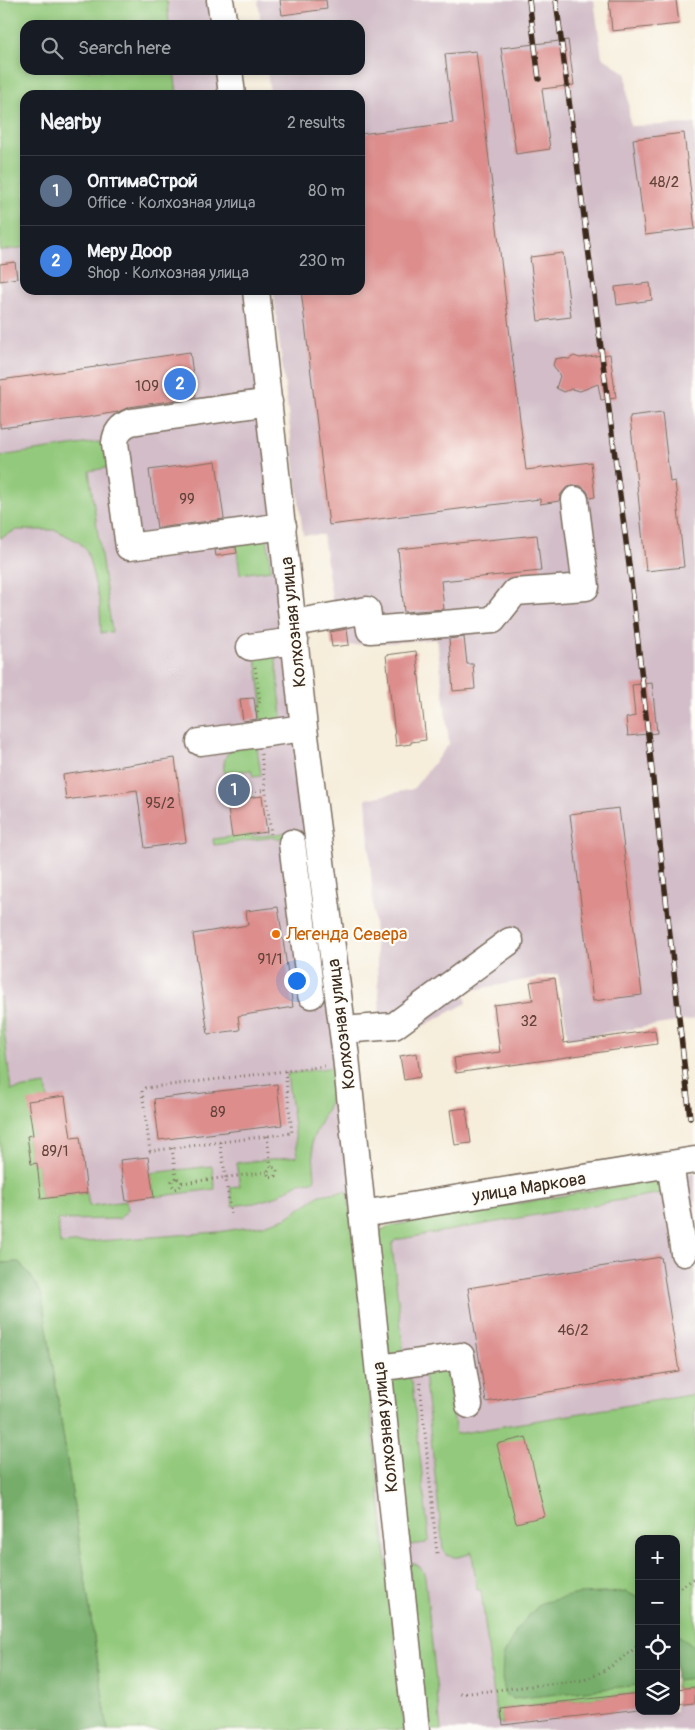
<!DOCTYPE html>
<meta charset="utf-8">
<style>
:root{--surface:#171b24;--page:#242831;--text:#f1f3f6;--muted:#9ea1a6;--line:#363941;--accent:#7c3aed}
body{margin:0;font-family:Pangolin,sans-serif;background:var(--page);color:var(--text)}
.controls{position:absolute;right:15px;bottom:15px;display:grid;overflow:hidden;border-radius:10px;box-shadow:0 2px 8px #0003}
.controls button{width:45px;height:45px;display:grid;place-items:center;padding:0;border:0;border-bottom:1px solid var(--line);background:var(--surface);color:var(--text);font:25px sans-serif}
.you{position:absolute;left:296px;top:980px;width:18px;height:18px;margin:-12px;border:4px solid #fff;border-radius:50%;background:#1a73e8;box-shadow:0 0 0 8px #1a73e833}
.badge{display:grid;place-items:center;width:32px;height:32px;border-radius:50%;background:var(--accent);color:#fff;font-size:16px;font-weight:700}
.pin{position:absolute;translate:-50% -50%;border:2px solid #fff;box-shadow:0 1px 5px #0006}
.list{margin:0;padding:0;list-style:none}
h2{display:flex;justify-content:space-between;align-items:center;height:65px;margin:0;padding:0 20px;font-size:21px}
h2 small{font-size:16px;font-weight:400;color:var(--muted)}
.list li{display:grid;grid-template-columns:32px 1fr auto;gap:15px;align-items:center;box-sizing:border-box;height:70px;padding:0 20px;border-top:1px solid var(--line)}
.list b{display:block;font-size:19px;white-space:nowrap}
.list p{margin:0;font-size:16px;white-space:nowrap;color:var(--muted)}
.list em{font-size:16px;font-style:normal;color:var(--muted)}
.icon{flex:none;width:28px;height:28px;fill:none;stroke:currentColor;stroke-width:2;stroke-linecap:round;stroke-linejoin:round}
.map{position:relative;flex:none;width:695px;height:1730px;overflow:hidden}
.search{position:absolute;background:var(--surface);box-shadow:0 2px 8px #0003;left:20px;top:20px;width:345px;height:55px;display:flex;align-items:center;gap:12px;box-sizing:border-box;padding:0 18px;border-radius:15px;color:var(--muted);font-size:19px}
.panel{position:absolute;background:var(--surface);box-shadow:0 2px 8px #0003;left:20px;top:90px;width:345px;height:205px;border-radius:15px}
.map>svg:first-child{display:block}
.industrial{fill:#d2bdc8;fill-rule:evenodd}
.green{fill:#93c97b;stroke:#677a4c}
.forest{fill:#76ad6b;stroke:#586c44}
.building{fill:#dc8d8c}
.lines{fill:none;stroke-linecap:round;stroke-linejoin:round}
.minor-casing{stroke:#7c6e60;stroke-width:29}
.path{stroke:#7c6e60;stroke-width:3;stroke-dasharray:1 4;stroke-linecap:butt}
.minor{stroke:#fff;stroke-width:26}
.rail-casing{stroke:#3b2a1e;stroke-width:5.5}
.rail{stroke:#fdfcf7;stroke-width:4;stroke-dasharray:11;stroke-linecap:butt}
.food-dot{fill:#e8710a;stroke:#fdfcf7;stroke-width:2}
.labels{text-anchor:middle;stroke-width:4.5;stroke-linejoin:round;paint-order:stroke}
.number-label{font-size:15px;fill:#63433a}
.street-label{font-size:18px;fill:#3b2a1e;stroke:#fdfcf7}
.food-label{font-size:18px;fill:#c56008;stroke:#fdfcf7;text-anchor:start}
</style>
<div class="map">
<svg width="695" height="1730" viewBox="0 0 695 1730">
<rect width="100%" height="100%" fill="#fdfcf7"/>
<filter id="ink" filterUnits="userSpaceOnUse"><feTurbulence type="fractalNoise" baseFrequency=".02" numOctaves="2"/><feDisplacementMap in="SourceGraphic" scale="10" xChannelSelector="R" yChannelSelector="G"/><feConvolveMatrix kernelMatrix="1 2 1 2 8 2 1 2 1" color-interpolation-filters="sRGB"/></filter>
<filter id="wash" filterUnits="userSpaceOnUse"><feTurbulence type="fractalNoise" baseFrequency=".0096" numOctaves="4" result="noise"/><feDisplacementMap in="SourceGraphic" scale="20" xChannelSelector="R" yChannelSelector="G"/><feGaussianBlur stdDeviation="1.12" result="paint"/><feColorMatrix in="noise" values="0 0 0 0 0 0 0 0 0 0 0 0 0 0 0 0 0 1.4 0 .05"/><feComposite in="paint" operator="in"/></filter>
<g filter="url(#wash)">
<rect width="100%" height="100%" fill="#f6edda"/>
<!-- industrial -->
<path class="industrial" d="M0,0H212L215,25H25V70H221L224,95H25V290H248L335,1034L407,1730H0Z
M258,0H594L602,57L626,73L630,126L695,124V1019L568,1039L558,974L473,990L465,995L467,1003L396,1040L382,1042L366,799L413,789L449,744L437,639L332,647L330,629L336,628L323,535H303L273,290H360V95H270L267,70H360V25H261Z
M695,1172V1730H421L380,1231L403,1220ZM639,1539H676V1711H639Z"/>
<!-- green -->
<path class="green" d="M0,0H167L169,25H25V70H174L177,95H25V247L0,251Z
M98,442L103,443L111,467L89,471L112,632L101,633L100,603L87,551L79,542L56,530H16L0,538V456Z
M235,537H267L271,570L240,574Z
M255,650L275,652L282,716L280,719L261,722L259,709L262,703Z
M256,740L261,776L253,777L251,770L224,773C222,748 235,748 256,740Z
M300,831V834L297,836L275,839V837L214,845L213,839L252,834V837Z
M0,996L11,1090L46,1085L48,1099L29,1102L33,1135L27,1136L31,1163H37L41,1199L87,1193L89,1206L126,1201L128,1210L119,1219L58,1220L60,1244L218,1232L263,1225L286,1218L320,1195L345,1191L348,1192L404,1730H108L42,1295L32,1278L19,1262L0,1263Z
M334,1067L337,1087L312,1140L315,1179L312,1181L298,1183L275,1197L254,1203L233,1206L230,1187L240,1186L236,1163L298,1156L287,1074Z
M212,1166L215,1189L154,1197L151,1173Z
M653,1180L658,1183L661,1193L395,1240L392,1245L404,1356L389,1357L375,1239L381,1230L389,1226Z
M447,1369L456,1434L695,1394V1687L676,1689V1539H639V1693L501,1709L503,1725L497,1721L481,1590H477L472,1552C462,1557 456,1559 446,1555L443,1549L424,1372Z
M409,1377L412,1383L429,1539L426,1543L410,1545L407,1541L390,1380Z
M413,1563C420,1566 423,1569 425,1577L441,1730H425L409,1564Z"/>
<!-- forest -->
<path class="forest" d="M19,1262L32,1278L42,1295L108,1730H0V1263Z
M626,1592L639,1598V1685L513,1699L506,1696L502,1679L503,1656L519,1626L541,1603L578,1594Z
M676,1633L695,1648V1678L676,1680Z"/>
<g id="blocks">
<!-- building -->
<path class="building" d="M280,0H326L327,9L282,15Z
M609,0H676L679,24L612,31Z
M568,40L574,85L542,89L550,149L516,154L501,48Z
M476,51L526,470L591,462L595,497L590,498L587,491L581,486L574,485L566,488L561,494L559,501L540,504V499L329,525L301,290H360V134L453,123L445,54Z
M684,133L695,229L645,235L633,139Z
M563,253L571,317L538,321L530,257Z
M15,262L17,278L0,281V264Z
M650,283L652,300L617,305L615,287Z
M190,352L196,397L129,407L118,412L89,417L0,428V380L96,367V366Z
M610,354L616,398L601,400L598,384L580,391L571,389L564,392L556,388L560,376L553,365L555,359L560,358L569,359L574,356L580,358Z
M662,413L670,482L675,481L684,567L646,571L630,417Z
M216,461L224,519L157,528L149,470Z
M537,535L541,571L441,581L444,609L404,612L398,549Z
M236,547L237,553L216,556L215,550Z
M347,629L349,645L332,647L330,632Z
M464,637L467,664H473L475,689L453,691L449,639Z
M416,651L426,740L411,742V744L396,746L386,655Z
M652,683L657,733L628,736L626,718L635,716L632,685Z
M254,698L257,719L243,721L240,699Z
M175,758L186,842L145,848L137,790L66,800L63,775Z
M244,778L247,798L262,796L267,832L232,837L224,780Z
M619,808L642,995L593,1001L570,814Z
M278,907L293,1007L238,1016L240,1030L208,1034L193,934L248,925L246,911Z
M555,978L564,1043L655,1030L657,1044L456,1073L454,1058L500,1052L494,1005L533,1000L530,982Z
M417,1053L420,1077L404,1080L400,1056Z
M277,1084L282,1125L159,1140L154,1099Z
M65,1096L71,1138L80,1137L87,1193L41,1199L37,1163L31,1164L27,1136L33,1135L28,1101Z
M466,1108L471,1143L455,1145L450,1110Z
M148,1157L154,1197L126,1201L120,1160Z
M661,1257L679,1371L486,1402L468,1288Z
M526,1437L545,1516L516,1523L497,1444Z
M695,1687V1703L676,1705V1689Z
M639,1693V1709L503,1725L501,1709Z"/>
</g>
</g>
<g filter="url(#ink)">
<use href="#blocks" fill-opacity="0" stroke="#7c6e60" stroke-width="1"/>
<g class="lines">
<!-- minor casing -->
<g class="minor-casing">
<path id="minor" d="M220,0L224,25
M229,70L232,95
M256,290L304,728L346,1057L416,1730
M269,402L131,422C121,426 116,432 115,443L129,547L283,526
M293,623L367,610L370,630L493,620L515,592L586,587L575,500
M250,647L295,641
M200,742L304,728
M292,843L311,995
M343,1030L394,1026L510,941
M670,1164L684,1253
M362,1214L695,1160
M379,1368L461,1356L469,1405"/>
</g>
<!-- path -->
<path class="path" d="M255,667L260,701L257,707L258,714
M261,754L271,834
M246,793L266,790
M285,1071L292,1133L150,1151L142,1091L145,1088L285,1071L326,1066
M267,1136L271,1167L267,1172L269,1177L276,1176L277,1171L276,1168L271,1167
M220,1142L227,1186
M172,1148L176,1178L172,1181V1185L175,1189L179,1188L182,1183L181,1180L176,1178
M182,1183L267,1172
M227,1188L231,1214
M420,1383L437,1554
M676,1590L695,1578
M461,1694L584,1680C606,1671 622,1660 639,1644"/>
<!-- minor -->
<use href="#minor" class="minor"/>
<!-- rail casing -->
<g class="rail-casing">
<path id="rail" d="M529,0L539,79
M556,0L632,588L690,1118"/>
</g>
<!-- rail -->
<use href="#rail" class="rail"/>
</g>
</g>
<!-- markers -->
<circle class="food-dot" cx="276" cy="934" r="5"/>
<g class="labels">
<!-- number labels -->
<g class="number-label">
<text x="664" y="187">48/2</text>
<text x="147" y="391">109</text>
<text x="187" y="504">99</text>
<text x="160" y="808">95/2</text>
<text x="270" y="964">91/1</text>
<text x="529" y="1026">32</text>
<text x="218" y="1117">89</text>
<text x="55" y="1156">89/1</text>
<text x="573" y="1335">46/2</text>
</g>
<!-- street labels -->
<g class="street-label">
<text transform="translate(293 622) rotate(-96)" y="6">Колхозная улица</text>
<text transform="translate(341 1024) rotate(-97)" y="6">Колхозная улица</text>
<text transform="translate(529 1187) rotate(-9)" y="6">улица Маркова</text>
<text transform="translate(385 1427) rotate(-96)" y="6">Колхозная улица</text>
</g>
<!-- food labels -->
<g class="food-label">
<text x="286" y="940">Легенда Севера</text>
</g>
</g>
</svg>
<div class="controls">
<button>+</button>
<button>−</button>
<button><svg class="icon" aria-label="locate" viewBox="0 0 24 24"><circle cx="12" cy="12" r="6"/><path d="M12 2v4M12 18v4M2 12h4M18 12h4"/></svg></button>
<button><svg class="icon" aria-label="layers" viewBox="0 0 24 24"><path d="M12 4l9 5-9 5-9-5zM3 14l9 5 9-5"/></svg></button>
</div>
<div class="you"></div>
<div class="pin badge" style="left:234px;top:790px;background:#5c6f8a">1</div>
<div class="pin badge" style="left:180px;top:384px;background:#3f7fe0">2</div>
<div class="search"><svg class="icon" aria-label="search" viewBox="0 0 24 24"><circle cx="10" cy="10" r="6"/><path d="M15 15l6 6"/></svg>Search here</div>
<section class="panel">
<h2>Nearby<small>2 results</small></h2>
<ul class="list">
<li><span class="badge" style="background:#5c6f8a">1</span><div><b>ОптимаСтрой</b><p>Office · Колхозная улица</p></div><em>80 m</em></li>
<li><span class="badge" style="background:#3f7fe0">2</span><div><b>Меру Доор</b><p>Shop · Колхозная улица</p></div><em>230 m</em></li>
</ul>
</section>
</div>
